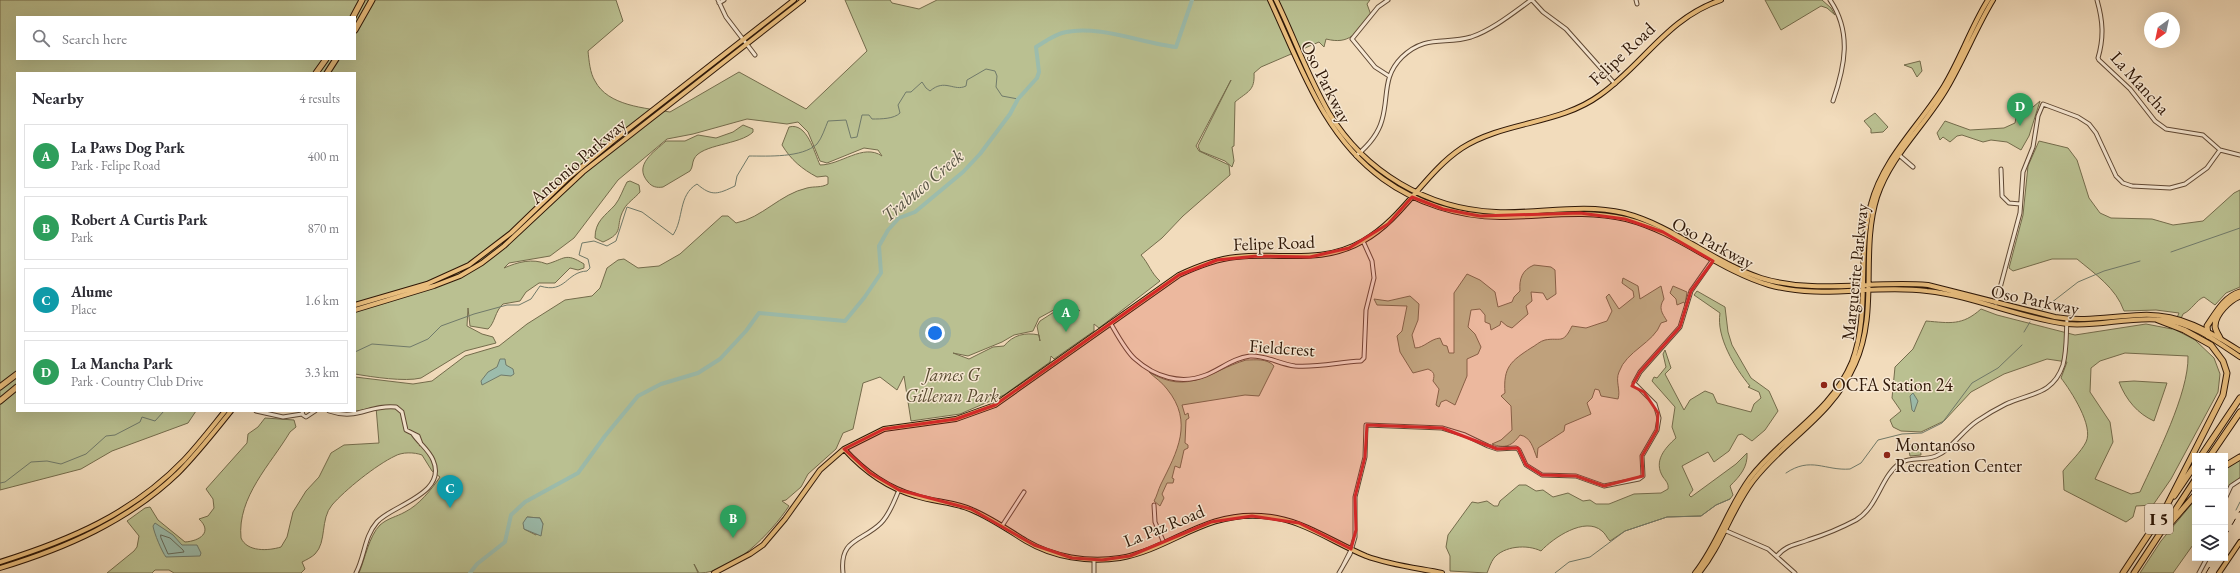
<!DOCTYPE html>
<meta charset="utf-8">
<style>
:root{--surface:#fff;--page:#f2f2f3;--text:#2b2b33;--muted:#7c7c81;--line:#e1e1e2;--accent:#8f2418}
body{margin:0;font-family:"EB Garamond",serif;background:var(--page);color:var(--text)}
.controls{position:absolute;right:12px;bottom:12px;display:grid;overflow:hidden;border-radius:0px;box-shadow:0 4px 16px #0002}
.controls button{width:36px;height:36px;display:grid;place-items:center;padding:0;border:0;border-bottom:1px solid var(--line);background:var(--surface);color:var(--text);font:20px sans-serif}
.compass{position:absolute;left:2144px;top:12px;width:36px;height:36px;border-radius:50%;background:var(--surface);box-shadow:0 4px 16px #0002;rotate:213deg}
.you{position:absolute;left:935px;top:333px;width:14px;height:14px;margin:-10px;border:3px solid #fff;border-radius:50%;background:#1a73e8;box-shadow:0 0 0 6px #1a73e833}
.badge{display:grid;place-items:center;width:26px;height:26px;border-radius:50%;background:var(--accent);color:#fff;font-size:13px;font-weight:700}
.pin{position:absolute;translate:-50% -33px;filter:drop-shadow(0 1px 2px #0008)}
.pin::after{content:'';position:absolute;top:21px;width:14px;height:12px;background:inherit;clip-path:polygon(0 0,100% 0,50% 100%)}
.list{margin:0;padding:0;list-style:none}
h2{display:flex;justify-content:space-between;align-items:center;height:52px;margin:0;padding:0 16px;font-size:17px}
h2 small{font-size:13px;font-weight:400;color:var(--muted)}
.list li{display:grid;grid-template-columns:26px 1fr auto;gap:12px;align-items:center;box-sizing:border-box;height:64px;margin:0 8px 8px;padding:0 8px;border:1px solid var(--line);border-radius:0px}
.list b{display:block;font-size:15px;white-space:nowrap}
.list p{margin:0;font-size:13px;white-space:nowrap;color:var(--muted)}
.list em{font-size:13px;font-style:normal;color:var(--muted)}
.icon{flex:none;width:22px;height:22px;fill:none;stroke:currentColor;stroke-width:2;stroke-linecap:round;stroke-linejoin:round}
.map{position:relative;flex:none;width:2240px;height:573px;overflow:hidden}
.search{position:absolute;background:var(--surface);box-shadow:0 4px 16px #0002;left:16px;top:16px;width:340px;height:44px;display:flex;align-items:center;gap:10px;box-sizing:border-box;padding:0 14px;border-radius:0px;color:var(--muted);font-size:15px}
.panel{position:absolute;background:var(--surface);box-shadow:0 4px 16px #0002;left:16px;top:72px;width:340px;height:340px;border-radius:0px}
.map>svg:first-child{display:block}
.green{fill:#bac091;stroke:#746c4c;fill-rule:evenodd}
.water{fill:#9cbcac;stroke:#707a6a}
.lines{fill:none;stroke-linecap:round;stroke-linejoin:round}
.shore{stroke:#656a5a;stroke-width:1}
.stream{stroke:#707a6a;stroke-width:1}
.river{stroke:#9cbcac;stroke-width:4}
.minor-casing{stroke:#5f4834;stroke-width:5}
.major-casing{stroke:#2e1707;stroke-width:6}
.highway-casing{stroke:#2e1707;stroke-width:7}
.minor{stroke:#f7e8d3;stroke-width:3}
.major{stroke:#e9be7e;stroke-width:4}
.highway{stroke:#e9be7e;stroke-width:5}
.rail{stroke:#2e1707;stroke-width:1;stroke-dasharray:7 7;stroke-linecap:butt}
.marked{fill:#d62828;fill-opacity:0.2;stroke:#d62828;stroke-width:3;stroke-linejoin:round}
.poi-dot{fill:#8f2418;stroke:#f7e8d3;stroke-width:1.5}
.labels{text-anchor:middle;stroke-width:3;stroke-linejoin:round;paint-order:stroke}
.shield{fill:#f7e8d3;stroke:#6a5644;stroke-width:1}
.shield-label{font-size:17px;font-weight:bold;fill:#2e1707}
.street-label{font-size:18px;fill:#2e1707;stroke:#f7e8d3}
.park-label{font-size:18px;font-style:italic;fill:#584a30;stroke:#f7e8d3}
.poi-label{font-size:18px;fill:#2e1707;stroke:#f7e8d3;text-anchor:start}
.water-label{font-size:19px;font-style:italic;fill:#545141;stroke:#f7e8d3}
</style>
<div class="map">
<svg width="2240" height="573" viewBox="0 0 2240 573">
<rect width="100%" height="100%" fill="#f2dcbc"/>
<filter id="stains"><feTurbulence type="fractalNoise" baseFrequency=".005" numOctaves="4"/><feColorMatrix values="0 0 0 0 .2 0 0 0 0 .09 0 0 0 0 .02 0 0 0 .5 -.17"/></filter>
<radialGradient id="worn" r=".72"><stop offset=".6" stop-color="#630" stop-opacity="0"/><stop offset="1" stop-color="#630" stop-opacity=".3"/></radialGradient>
<!-- green -->
<path class="green" d="M0,0H616L623,21L588,51C589,61 590,73 595,81C608,106 645,108 670,112L739,72L806,109L867,51L845,0H890L892,3L919,9L937,0H1370L1367,4L1371,15C1356,33 1350,45 1326,39L1324,47L1319,42L1261,67L1254,73C1255,91 1248,91 1235,102L1234,146L1232,147L1234,161L1232,167L1225,161L1200,151L1198,146L1231,80L1196,146L1199,151L1229,165L1230,175L1183,216L1162,238L1141,255C1149,264 1151,273 1160,281L1099,328L1094,324V331L1054,359L1051,356L1050,362L1004,395L960,414L911,421L904,376L897,390L880,377L863,383L853,429L843,433L836,449L808,474L801,487L786,500L782,501L789,506C771,533 733,573 699,573L694,564L698,573H359C365,559 369,536 380,525C388,518 396,517 405,512C419,505 431,490 440,477L432,471L422,455C414,452 402,452 395,456C376,465 345,490 332,505C320,519 327,542 315,554C312,557 306,560 302,562L305,569L301,573H174L169,570H155L152,573H107L134,551L137,547L139,536L127,521L145,508L150,507L158,520L185,542C200,541 213,532 199,519L208,516L214,508L213,499L206,489L247,443L248,434L258,427L265,418L294,420L296,427L290,432C271,464 237,497 241,538C247,552 268,551 281,547L287,537L293,512L306,491L319,477L331,453L344,445L379,443L376,407L349,413L335,411H355V377L413,384L432,381L465,356L499,346L527,324L565,300L592,296L600,288L607,268L618,260L624,259L638,268L659,266L680,254L722,216H728L736,223C762,218 780,194 807,188C815,186 821,188 828,184V177L826,176L817,177C802,169 791,160 782,145L789,127C807,122 814,152 820,165C841,165 863,143 882,156L878,150L864,148L827,163L820,161L808,132L798,122L787,124L747,119L693,134L667,139L618,180L574,238L550,256L509,263L504,268C518,262 532,258 547,264C565,259 565,252 584,264V268L578,270L570,268L555,283H539L526,292L520,301L503,304C495,311 495,323 488,329L470,326L468,308L467,326L482,334L493,337L496,343L465,351L421,378C405,382 372,377 355,374V73H17V411H196L188,423L112,451L81,469L0,490ZM17,17H355V59H17ZM1070,301L1080,311L1074,307L1065,305L1040,321L1037,326L1040,341L1039,335C1025,332 1013,335 1004,346L993,347L969,359L953,353L968,356L1002,342L1014,335L1033,331L1039,318ZM527,517L540,518L543,524L536,535L524,529Z
M1765,0H1822L1831,8L1835,15L1827,8L1821,6L1781,30Z
M1920,61L1922,71L1917,77L1912,68L1904,65Z
M2040,101L2029,136L2021,150L2007,142L1991,140L1983,142L1962,135L1957,136L1950,142L1943,137L1940,140L1937,133L1945,121L1970,130L2004,128L2015,123L2016,118L2009,107L2013,102L2021,111L2026,113Z
M1875,113L1888,127L1883,132L1871,133V129L1864,121Z
M743,125L753,129V132C740,145 701,144 694,159C692,163 693,167 690,171L663,187C657,188 652,187 648,182C633,165 654,152 666,141H685L698,135L716,138L733,132Z
M2039,141L2068,148L2077,160L2089,198L2100,213L2111,218L2152,219L2173,225L2203,221L2234,193L2240,190V287L2226,293L2215,305L2204,297C2196,300 2192,310 2183,314L2176,330L2195,340L2214,358L2220,374L2218,392L2171,479L2153,505L2136,506L2133,517L2126,522L2064,490L2063,471C2070,462 2081,452 2086,442C2094,426 2071,391 2061,378L2067,362L2047,359L2004,374L1971,392L1944,421L1921,432L1901,431L1893,427L1890,420L1901,411L1892,398L1895,367L1913,349L1926,321C1950,323 1962,326 1981,309L1997,315L2075,335L2146,324L2172,329L2179,313L2156,310L2124,311C2116,288 2095,274 2077,259H2052L2013,271L2009,268L2023,215L2028,166ZM2125,353L2188,356C2189,393 2156,457 2140,492L2131,494L2095,479L2113,442L2110,422L2090,392L2091,368L2100,361Z
M630,181L639,185L640,192C635,198 627,203 624,209C614,227 626,232 603,242L595,238C595,221 605,216 615,205C620,199 623,189 627,182Z
M1534,265L1551,267L1555,270L1556,294L1547,300L1543,293L1531,292L1532,301L1526,306L1528,314L1512,328L1507,326L1501,321L1500,325L1491,330L1490,324L1485,322V315L1480,309L1471,310L1468,327L1475,334L1481,347L1478,354L1467,359V376L1455,405L1446,400L1441,402L1439,407L1436,405L1439,389L1433,381C1435,374 1434,372 1428,369L1413,373L1400,352L1397,336L1402,331L1407,306L1377,305L1374,299L1388,301L1410,296L1419,304L1418,320L1412,335L1415,348C1424,348 1430,339 1440,338L1443,345L1447,346L1449,353H1454V293L1467,274L1480,280L1495,292L1498,307L1512,302L1514,297L1520,291C1519,279 1522,270 1534,265Z
M1623,278L1638,286L1640,299L1661,286L1664,299C1658,308 1662,313 1667,321L1661,323C1654,343 1626,351 1619,372C1615,381 1621,390 1618,399L1601,396L1599,390L1595,389L1592,398L1587,403L1591,414L1565,425L1564,431L1538,448L1537,458C1533,448 1531,437 1520,435C1512,446 1505,449 1492,444L1501,440L1512,430L1511,406L1501,396L1505,393C1503,367 1511,361 1531,348C1535,346 1540,341 1545,340C1560,337 1563,345 1572,326L1586,328L1607,321L1612,311L1606,297L1609,294L1619,309L1634,297L1633,291L1622,283Z
M1673,286L1687,292L1685,305L1684,302L1677,305L1676,299L1670,293Z
M1697,291L1725,307L1728,332L1732,345L1751,378L1769,391L1778,411L1765,430L1752,441L1742,434L1738,435L1729,451L1714,462L1708,452L1682,466L1693,490L1689,495L1691,497L1736,464L1747,453C1748,467 1740,476 1730,486L1733,495L1730,499L1716,505L1701,516L1667,517L1625,531L1610,541C1607,538 1605,533 1602,531C1585,516 1553,538 1541,551C1527,544 1504,546 1494,558C1491,562 1489,568 1487,573L1450,571V556L1446,547L1448,535L1472,502L1478,503L1487,501L1494,506H1498L1500,501L1519,485H1526L1536,491L1543,490L1553,497L1568,493L1583,501L1590,500L1596,504H1609L1634,494L1661,493L1668,489C1669,484 1666,481 1663,477C1653,461 1665,448 1676,438L1672,427L1675,407L1652,381L1654,377L1657,378L1666,367L1663,354L1665,350L1671,368L1665,374L1684,410L1690,400L1705,391L1713,394L1717,403L1751,412L1754,404L1761,398L1759,392L1748,387L1750,386C1735,368 1716,337 1720,313L1694,295Z
M1246,360C1255,360 1267,358 1274,366L1259,396L1245,395L1182,405L1185,415L1188,413L1189,418L1186,420L1185,443L1188,445V448L1184,450L1180,468L1175,466L1172,478L1174,479L1173,483H1167L1162,494L1164,498L1160,506L1154,501C1157,496 1158,490 1161,484C1177,452 1194,422 1167,389C1162,382 1155,378 1149,372C1189,396 1209,371 1246,360Z
M2134,381L2167,383L2154,421C2138,414 2126,400 2119,382Z
M1920,444L1921,455L1910,456L1908,445Z
M2240,460V478L2231,484L2225,491V468Z
M2195,500V542L2173,573H2140L2161,541Z"/>
<!-- water -->
<path class="water" d="M500,359H505L506,365L513,369L514,374L511,376L501,375L482,385L481,381L488,372L497,367Z
M1913,393L1918,401L1914,412L1912,410L1910,396Z
M527,517L540,518L543,524L541,536L524,529L523,523Z
M155,523L173,535L182,545H197L201,553L200,556L166,557C162,552 154,533 153,526Z"/>
<g class="lines">
<!-- shore -->
<path class="shore" d="M161,535L170,538L183,550L184,552L168,554L161,538Z"/>
<!-- stream -->
<path class="stream" d="M2171,252L2240,228
M2042,310L2078,282L2104,271L2140,261
M2024,332L2030,322
M355,352L372,344L410,347L428,339L441,326L474,314L507,305H519L531,299L540,286C566,294 566,272 587,271L590,268L588,259L579,255L582,243L594,241L607,246L616,241L627,207L642,212L673,235C684,219 678,195 697,184C712,197 718,194 735,186L737,176L749,156C768,156 802,158 817,144C822,138 825,128 828,121L846,120L851,138L857,137L862,115H869L872,119C881,119 894,119 900,113L898,105L906,92H911L922,82L926,88L930,91C945,78 954,92 966,86L967,80L986,69L995,71L997,76L996,87L1002,96L1018,99
M1786,473C1811,456 1825,471 1850,469L1861,463L1878,440L1902,434L1922,433L1942,423L1972,383L1998,368L2022,345
M0,483L5,482L31,462L47,461L61,464L86,454L106,436L115,435L140,422L142,417L155,421L164,411
M2236,510L2240,502
M1555,573L1569,562L1590,557L1625,531L1667,517L1701,516L1716,505L1730,499"/>
<!-- river -->
<path class="river" d="M470,573L477,564L505,542L511,515L525,502L578,473L605,436L638,396L661,384L698,373L720,359L746,331L759,313L845,321L864,298L881,273L879,246L888,230L899,218L915,212L963,172L980,154L1010,114L1018,99L1037,78L1039,72L1036,47C1046,41 1055,34 1066,32C1099,25 1142,43 1176,47L1192,0"/>
<!-- minor casing -->
<g class="minor-casing">
<path id="minor" d="M718,0L726,17L755,55
M1388,0L1378,7L1352,39L1375,67L1389,76
M1532,0L1543,12L1566,29L1615,84
M1636,0L1637,4
M1830,0C1852,32 1845,66 1833,101
M2097,0C2103,21 2104,37 2098,58L2099,60L2130,89L2155,121L2166,129L2203,135L2220,150L2240,155
M719,3L724,0
M1899,155L1913,167
M1356,156C1368,146 1378,135 1382,120C1389,96 1382,77 1402,57C1426,34 1445,45 1471,37C1492,30 1513,13 1531,0
M2001,169L2002,196L2009,203L2020,204
M1996,303L2020,213L2023,172L2033,147L2038,116L2043,104L2078,117L2089,124L2096,133L2116,176L2123,183L2132,186L2170,188L2185,184L2207,168L2220,150
M1111,324C1118,336 1126,351 1135,359C1155,377 1181,385 1206,375C1221,369 1233,358 1250,356C1266,355 1279,364 1295,366C1316,368 1340,362 1361,361L1364,358L1366,310L1374,278L1372,261L1363,241
M256,411L283,417L302,414
M302,411L303,415L306,417L315,411
M329,411C358,421 369,404 396,407L402,412L406,430L418,436L421,444
M2225,499L2231,486L2240,480
M1154,505L1155,522L1164,543
M1002,526L1024,492
M1724,530L1768,549L1795,573
M1777,556C1786,545 1795,545 1808,540C1824,535 1841,528 1856,520C1879,506 1880,477 1900,463C1911,456 1924,461 1936,456C1951,450 1962,431 1977,421C1986,415 1996,409 2006,404C2030,393 2053,395 2063,365C2067,350 2066,334 2067,319
M1343,566L1351,550
M356,573C365,556 364,537 377,522C392,505 448,494 433,460C429,450 419,443 413,434
M843,573C839,538 862,542 881,523C890,514 894,501 899,490
M1094,573V560
M1339,573L1350,554L1355,537V497L1365,457L1366,425L1442,428L1465,435L1488,446L1497,449L1516,448L1519,450L1526,465L1542,475L1576,476L1604,486L1639,479L1643,476L1642,456L1657,430L1659,418L1655,404L1634,383L1640,372L1680,327L1691,291L1714,258
M2199,573L2207,558"/>
</g>
<!-- major casing -->
<g class="major-casing">
<path id="major" d="M1270,0C1300,64 1323,136 1383,179C1416,203 1459,217 1500,217C1543,217 1583,209 1626,219C1678,232 1718,270 1769,285C1821,300 1874,284 1927,291C1974,296 2019,318 2067,324C2099,327 2131,316 2163,320C2192,323 2216,341 2240,357
M1276,0C1294,37 1308,77 1329,113C1365,172 1427,209 1496,212C1539,214 1581,203 1624,213C1674,226 1712,262 1761,278C1816,295 1872,280 1928,285L2055,317C2085,322 2111,316 2141,315C2180,313 2209,331 2240,351
M355,305L427,284L469,265L511,233L567,179L613,141L794,0
M355,310L434,286L460,276L482,263L504,246L583,172L803,0
M844,449C863,470 887,488 916,496C934,502 955,502 972,510C991,518 1008,530 1026,541C1053,557 1088,563 1120,558C1171,549 1203,512 1261,516C1301,518 1330,541 1366,556C1390,565 1417,568 1442,573
M0,562C70,540 132,514 184,460C199,444 212,427 225,411
M0,568C66,548 128,521 178,473C197,454 214,432 231,411
M714,573L750,554L763,545L785,519L820,470L844,449L884,429L956,419L995,405L1179,275C1198,266 1216,259 1236,257C1281,252 1321,265 1363,241C1404,218 1423,174 1462,148C1504,121 1559,125 1600,95C1644,64 1667,18 1721,0
M1695,573C1718,544 1728,508 1750,478C1782,436 1831,413 1852,362C1871,311 1856,255 1871,204C1883,158 1920,125 1944,86C1961,58 1971,27 1988,0
M1699,573C1722,545 1731,510 1753,481C1786,438 1831,418 1855,364C1879,312 1860,251 1877,197C1891,155 1925,126 1947,88C1964,59 1976,28 1993,0
M2219,573L2240,542"/>
</g>
<!-- highway casing -->
<g class="highway-casing">
<path id="highway" d="M353,17L362,0
M355,30L372,0
M316,73L326,59
M327,73L336,59
M2158,320L2184,330L2211,345L2223,361L2227,373L2223,395L2163,513
M2208,336L2207,326C2216,313 2224,297 2240,292
M2220,338C2218,334 2215,330 2215,326C2215,314 2230,300 2240,296
M0,387L17,374
M0,401L17,387
M2201,456L2240,398
M2210,456L2240,412
M2225,466L2240,457
M2174,496L2195,465
M2168,526L2195,495
M2123,573L2164,511
M2134,573L2195,480"/>
</g>
<!-- minor -->
<use href="#minor" class="minor"/>
<!-- major -->
<use href="#major" class="major"/>
<!-- highway -->
<use href="#highway" class="highway"/>
<!-- rail -->
<path class="rail" d="M2225,537L2240,511
M2206,573L2215,558"/>
</g>
<!-- marked area -->
<path class="marked" d="M1412,197L1443,209L1480,216L1580,213L1625,219L1663,232L1713,261L1691,291L1680,327L1640,372L1632,386L1644,392L1658,413L1657,430L1642,456L1643,476L1604,486L1576,476L1542,475L1526,465L1518,448L1497,449L1442,428L1367,425L1365,457L1355,497L1356,530L1351,549L1299,523L1252,516L1211,522L1130,556L1102,560L1072,558L1034,545L971,509L899,490L870,473L844,449L884,429L956,419L995,405L1179,275L1217,260L1257,256L1310,257L1349,248L1388,224Z"/>
<!-- markers -->
<g class="poi-dot">
<circle cx="1824" cy="385" r="4"/>
<circle cx="1887" cy="455" r="4"/>
</g>
<g class="labels">
<!-- shield labels -->
<rect class="shield" x="2145" y="504" width="28" height="30" rx="3"/>
<g class="shield-label">
<text x="2159" y="525">I 5</text>
</g>
<!-- street labels -->
<g class="street-label">
<text transform="translate(1622 54) rotate(-43)" y="6">Felipe Road</text>
<text transform="translate(1326 82) rotate(63)" y="6">Oso Parkway</text>
<text transform="translate(2140 83) rotate(48)" y="6">La Mancha</text>
<text transform="translate(578 161) rotate(-41)" y="6">Antonio Parkway</text>
<text transform="translate(1274 243) rotate(-2)" y="6">Felipe Road</text>
<text transform="translate(1713 243) rotate(28)" y="6">Oso Parkway</text>
<text transform="translate(1855 272) rotate(-84)" y="6">Marguerite Parkway</text>
<text transform="translate(2035 300) rotate(12)" y="6">Oso Parkway</text>
<text transform="translate(1282 348) rotate(4)" y="6">Fieldcrest</text>
<text transform="translate(1164 526) rotate(-22)" y="6">La Paz Road</text>
</g>
<!-- park labels -->
<g class="park-label">
<text x="952" y="381">James G<tspan x="952" dy="21">Gilleran Park</tspan></text>
</g>
<!-- poi labels -->
<g class="poi-label">
<text x="1832" y="391">OCFA Station 24</text>
<text x="1895" y="451">Montanoso<tspan x="1895" dy="21">Recreation Center</tspan></text>
</g>
<!-- water labels -->
<g class="water-label">
<text transform="translate(922 185) rotate(-40)" y="7">Trabuco Creek</text>
</g>
</g>
<rect width="100%" height="100%" filter="url(#stains)"/>
<rect width="100%" height="100%" fill="url(#worn)"/>
</svg>
<div class="controls">
<button>+</button>
<button>−</button>
<button><svg class="icon" aria-label="layers" viewBox="0 0 24 24"><path d="M12 4l9 5-9 5-9-5zM3 14l9 5 9-5"/></svg></button>
</div>
<svg class="compass" viewBox="-18 -18 36 36"><path d="M0-13l5 13h-10z" fill="#e53935"/><path d="M0 13l5-13h-10z" fill="#7c7c81"/></svg>
<div class="you"></div>
<div class="pin badge" style="left:1066px;top:332px;background:#2e9e5b">A</div>
<div class="pin badge" style="left:733px;top:538px;background:#2e9e5b">B</div>
<div class="pin badge" style="left:450px;top:508px;background:#0f9aa8">C</div>
<div class="pin badge" style="left:2020px;top:126px;background:#2e9e5b">D</div>
<div class="search"><svg class="icon" aria-label="search" viewBox="0 0 24 24"><circle cx="10" cy="10" r="6"/><path d="M15 15l6 6"/></svg>Search here</div>
<section class="panel">
<h2>Nearby<small>4 results</small></h2>
<ul class="list">
<li><span class="badge" style="background:#2e9e5b">A</span><div><b>La Paws Dog Park</b><p>Park · Felipe Road</p></div><em>400 m</em></li>
<li><span class="badge" style="background:#2e9e5b">B</span><div><b>Robert A Curtis Park</b><p>Park</p></div><em>870 m</em></li>
<li><span class="badge" style="background:#0f9aa8">C</span><div><b>Alume</b><p>Place</p></div><em>1.6 km</em></li>
<li><span class="badge" style="background:#2e9e5b">D</span><div><b>La Mancha Park</b><p>Park · Country Club Drive</p></div><em>3.3 km</em></li>
</ul>
</section>
</div>
